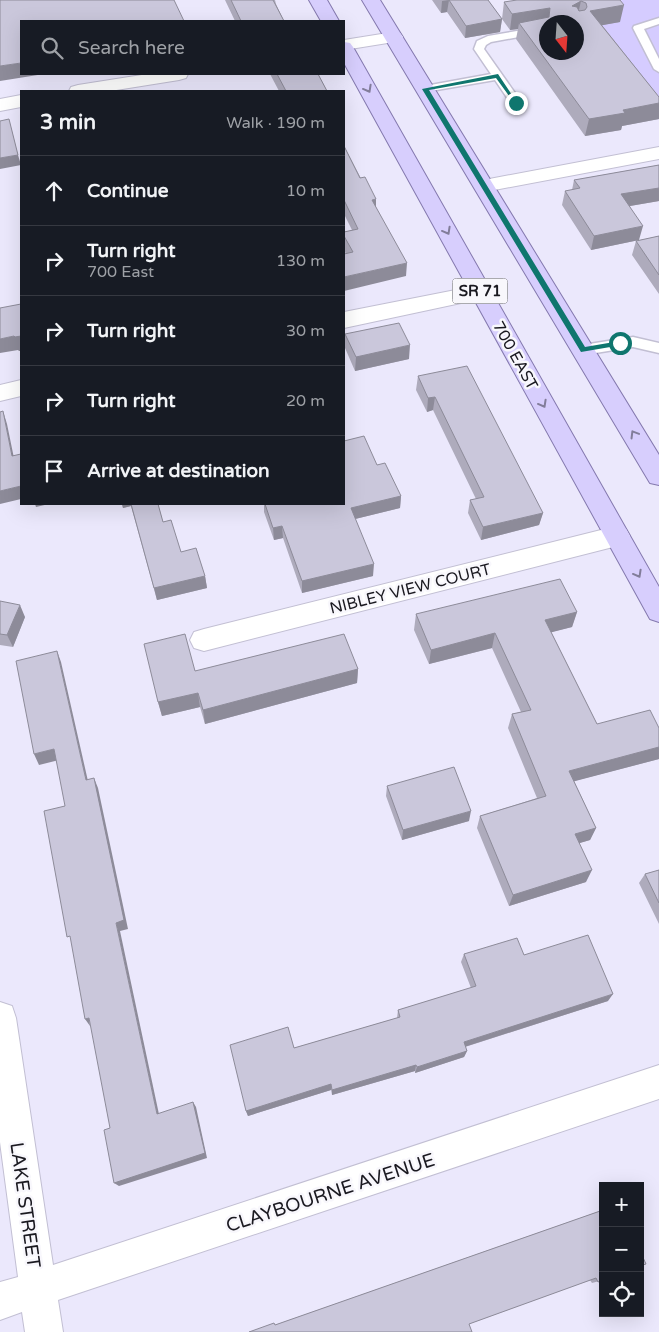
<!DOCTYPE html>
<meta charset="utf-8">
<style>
:root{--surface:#171b24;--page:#242831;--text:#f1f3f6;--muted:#9ea1a6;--line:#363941}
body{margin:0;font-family:"Varela Round",sans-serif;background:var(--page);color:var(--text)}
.controls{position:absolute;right:15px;bottom:15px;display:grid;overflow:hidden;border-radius:0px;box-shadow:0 5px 20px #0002}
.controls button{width:45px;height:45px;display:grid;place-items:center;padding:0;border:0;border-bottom:1px solid var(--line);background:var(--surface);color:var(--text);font:25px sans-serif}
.compass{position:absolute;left:539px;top:15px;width:45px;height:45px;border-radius:50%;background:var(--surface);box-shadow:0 5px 20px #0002;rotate:163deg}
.stop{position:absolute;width:15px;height:15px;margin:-11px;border:4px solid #0f766e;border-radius:50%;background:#fff}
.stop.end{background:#0f766e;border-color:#fff;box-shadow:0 1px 5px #0008}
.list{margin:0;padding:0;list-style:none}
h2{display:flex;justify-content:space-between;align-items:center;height:65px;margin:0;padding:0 20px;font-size:21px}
h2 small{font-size:16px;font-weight:400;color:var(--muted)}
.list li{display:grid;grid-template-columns:32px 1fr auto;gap:15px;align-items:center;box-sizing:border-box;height:70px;padding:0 20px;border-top:1px solid var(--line)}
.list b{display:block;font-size:19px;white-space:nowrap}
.list p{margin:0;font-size:16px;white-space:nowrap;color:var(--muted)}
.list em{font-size:16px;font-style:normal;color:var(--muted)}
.icon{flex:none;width:28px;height:28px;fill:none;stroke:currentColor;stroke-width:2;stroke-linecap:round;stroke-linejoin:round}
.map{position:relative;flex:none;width:659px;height:1332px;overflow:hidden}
.search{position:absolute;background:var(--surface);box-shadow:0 5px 20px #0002;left:20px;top:20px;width:325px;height:55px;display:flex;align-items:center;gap:12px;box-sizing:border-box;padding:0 18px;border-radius:0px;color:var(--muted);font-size:19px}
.panel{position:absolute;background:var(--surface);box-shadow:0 5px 20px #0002;left:20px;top:90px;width:325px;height:415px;border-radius:0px}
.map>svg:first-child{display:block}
.green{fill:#d5ccff}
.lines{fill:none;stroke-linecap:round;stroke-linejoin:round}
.service-casing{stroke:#c2bfd3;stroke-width:3}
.minor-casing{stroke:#c2bfd3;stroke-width:2}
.primary-casing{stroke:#8479ae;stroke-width:2}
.service{fill:#fff;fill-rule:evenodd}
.minor{fill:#fff;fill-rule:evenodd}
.primary{fill:#d7cefd;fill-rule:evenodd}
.wall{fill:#aeabbc}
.shaded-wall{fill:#8d8b99}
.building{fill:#cac7db;stroke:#8d8b99;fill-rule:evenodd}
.oneway{stroke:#827d9a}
.route{fill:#0f766e}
.labels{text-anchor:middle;stroke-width:5;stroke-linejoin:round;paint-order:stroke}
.shield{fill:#f8f7fc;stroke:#5d5c62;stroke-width:1}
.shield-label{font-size:15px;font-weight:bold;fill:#1a1920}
.street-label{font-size:16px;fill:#1a1920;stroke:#f8f7fc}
.near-street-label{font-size:19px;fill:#1a1920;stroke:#f8f7fc}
</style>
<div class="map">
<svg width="659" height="1332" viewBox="0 0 659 1332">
<rect width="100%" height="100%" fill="#ebe8fc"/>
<!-- green -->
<path class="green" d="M623,0H659V98L585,7Z"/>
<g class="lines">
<!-- service casing -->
<g class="service-casing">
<path id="service" d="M659,18V24L644,29L659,59V72L654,69L633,28L634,26Z
M546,26V32L491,42L486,45L484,49L522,103L520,105H512L495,80L425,92L419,89L425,86L491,74L474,49L477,41L488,36Z
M633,337L659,343V353L633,347L583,355L578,353L576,350L578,347L583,345Z"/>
</g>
<!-- minor casing -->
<g class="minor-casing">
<path id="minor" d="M394,32L400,33L403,37L400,41L344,50V40Z
M148,74H188L186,78L179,80L110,91H69L71,87L78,85Z
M21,95V107L0,111V99Z
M659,147V159L484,192L477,190L474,186L477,182L484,180Z
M481,285L489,287L492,292L489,297L344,328V312Z
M21,380V396L0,401V385Z
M617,526L626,529L630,536L626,543L617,546L204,651L194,648L190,640L194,632L204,629Z
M0,1002L12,1006L16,1018L53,1265L659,1065V1099L58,1300L63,1332H25L22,1312L0,1320V1282L18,1277L0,1142Z"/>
</g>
<!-- primary casing -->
<g class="primary-casing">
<path id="primary" d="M309,0H327L339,21H321Z
M362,0H380L659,455V485L650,483Z
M344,42L350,43L353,47L659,587V622L650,619L344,63Z"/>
</g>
<!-- service -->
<use href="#service" class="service"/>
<!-- minor -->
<use href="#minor" class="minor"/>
<!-- primary -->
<use href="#primary" class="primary"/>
</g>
<!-- wall -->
<path class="wall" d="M225,0H275L276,4L284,21H235Z
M432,0H488L502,19L500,32L465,38L447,12L441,13Z
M620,0V22L602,25L659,97V119L622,126L621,130L585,136L516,39L518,29L510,30L502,19L504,2Z
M270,74H318L327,91H279Z
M344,146L376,207L406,276L346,254L344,250V232L352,230L344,214Z
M659,165V201L630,206L639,240L591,250L562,205L565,191L572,190L574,180Z
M659,236V294L632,255L636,241Z
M345,334L409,359L355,371L345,348Z
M418,376L543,513L539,525L481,540L468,513L470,500L476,499L433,410L427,412L416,390Z
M377,465L401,496L400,508L355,519L373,576L302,593L283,538L274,540L264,512V504H344Z
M122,504H158L163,522L181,552L205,576L207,588L157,600L131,506L123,508Z
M0,601L25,617L13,647L0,645Z
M577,612L572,627L551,632L597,724L659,728V759L574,781L596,828L590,840L579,843L586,882L509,906L477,828L480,816L537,798L508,728L512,714L521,712L492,648L429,664L414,630L416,614Z
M358,669L357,683L205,724L200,707L162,716L158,702L195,671Z
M387,786L469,821L402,840L386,796Z
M659,870V924L639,883L645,874Z
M464,954L524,955L608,1001L465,1047L467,1051L464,1057L415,1073V1071L332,1095L331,1090L248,1116L246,1111L294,1048L397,1018L398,1010L471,988L461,962Z
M603,1210V1280L592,1283L590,1280L469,1324L275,1325Z"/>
<!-- shaded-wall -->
<path class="shaded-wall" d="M449,0L447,12L441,13L442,1Z
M581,1L577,18L572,6Z
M624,5L620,22L587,28L590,11Z
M550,8L548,22L519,23L518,29L510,30L512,14Z
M502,19L500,32L465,38L466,26Z
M21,63V74H44L0,81V66Z
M659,103V119L622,126L621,130L585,136L589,119L623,110Z
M18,155L21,165L0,169V158Z
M659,188V201L618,208L621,194Z
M376,199V213L372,200Z
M643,226L639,240L591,250L594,236Z
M407,263L406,276L344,291V277Z
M14,336H21V351H19L18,350L0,353V339Z
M410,345L409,359L355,371L356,357Z
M435,397L433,410L427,412L428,398Z
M3,411L7,424L16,468L12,456Z
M21,486V499L0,504V491Z
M401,496L400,508L351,520V508Z
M35,504H49L36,507Z
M122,504H130L131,506L123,508Z
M543,513L539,525L481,540L483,527Z
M282,526L283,538L274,540L273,528Z
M374,564L373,576L302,593V581Z
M205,576L207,588L157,600L154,588Z
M20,605L25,617L13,647L7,635Z
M577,612L572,627L541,635L545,620Z
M495,633L492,648L429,664L431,650Z
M57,651L61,662L90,790L86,780Z
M358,669L357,683L205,724L203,710Z
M198,693L200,707L162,716L158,702Z
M659,747V759L564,784L569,771Z
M54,749L59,760L39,765L34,754Z
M94,778L98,788L128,929L120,931L160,1119L157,1114L116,923Z
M471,811L469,821L402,840L403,830Z
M596,828L590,840L570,846L575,834Z
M592,870L586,882L509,906L513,895Z
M613,994L608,1001L461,1048L464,1042Z
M89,1018L90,1026L85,1019Z
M467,1051L464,1057L415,1073L417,1067Z
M416,1065L415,1071L332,1095V1090Z
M331,1084V1090L248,1116L246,1111Z
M193,1102L196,1107L207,1158L119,1186L114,1183Z"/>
<!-- building -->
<path class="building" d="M0,0H174L184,21H21V63L0,66Z
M231,0H273L284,21H241Z
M449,0H488L502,19L466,26Z
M517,0H620L624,5L590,11L659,97V103L623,110L625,113L589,119L519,23L549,17L550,8L512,14L504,2ZM581,1L586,3L587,7L585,10L579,11L577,7L572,6ZM546,22H576V52H546Z
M277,74H318L327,91H286Z
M9,119L18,155L0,158V121Z
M344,146L360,178L365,177L376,199L372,200L407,263L344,277V254L353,252L344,236V232L358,229L344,200Z
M659,165V188L621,194L643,226L594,236L565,191L580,188L574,180Z
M659,236V275L636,241Z
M21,304V336L15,337L14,336L0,339V308Z
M399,323L410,345L356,357L345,334Z
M467,366L543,513L483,527L470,500L484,497L435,397L428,398L418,376Z
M3,411L12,456L21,454V486L0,491V412Z
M364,436L377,465L385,463L401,496L351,508L374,564L302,581L282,526L273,528L265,504H344V441Z
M131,504H158L163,522L171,520L181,552L196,548L205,576L154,588Z
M560,579L577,612L545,620L597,724L650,710L659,728V747L569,771L596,828L575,834L592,870L513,895L480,816L546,796L512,714L531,710L495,633L431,650L416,614Z
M0,601L20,605L7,635L0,634Z
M185,634L195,671L344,634L358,669L203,710L198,693L158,702L144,644Z
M57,651L86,780L94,778L124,920L116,923L157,1114L193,1102L205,1153L114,1183L104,1130L110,1128L89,1018L85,1019L70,936L67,937L44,811L65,806L54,749L34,754L16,661Z
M454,767L471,811L403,830L387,786Z
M659,870V903L645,874Z
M588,935L613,994L464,1042L467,1051L417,1067L416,1065L332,1090L331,1084L246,1111L230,1045L288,1027L294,1048L400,1017L398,1010L476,986L464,954L517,938L524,955Z
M603,1210V1280L598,1282L596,1278L469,1324L472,1332H249L274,1323L275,1325Z
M640,1251L646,1264L640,1266Z"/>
<!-- one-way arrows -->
<defs><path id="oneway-chevron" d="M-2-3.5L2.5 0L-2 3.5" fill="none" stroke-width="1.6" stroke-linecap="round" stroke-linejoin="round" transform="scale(1.25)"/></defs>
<g class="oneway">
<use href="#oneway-chevron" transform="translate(368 89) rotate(61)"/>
<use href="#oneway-chevron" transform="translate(447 231) rotate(61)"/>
<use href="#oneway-chevron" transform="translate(543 404) rotate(61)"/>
<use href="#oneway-chevron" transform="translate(634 434) rotate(-121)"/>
<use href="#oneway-chevron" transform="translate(638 574) rotate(61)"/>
</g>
<!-- route -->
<path class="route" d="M498,74L518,104H515L496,78L429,90L585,347L620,341L623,343L622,345L581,352L422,89Z"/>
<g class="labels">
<!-- shield labels -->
<rect class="shield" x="452.5" y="278.5" width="55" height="25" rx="4"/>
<g class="shield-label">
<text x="480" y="296">SR 71</text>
</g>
<!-- street labels -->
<g class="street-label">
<text transform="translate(516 355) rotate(61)" y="6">700 EAST</text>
<text transform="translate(410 588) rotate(-14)" y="6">NIBLEY VIEW COURT</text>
</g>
<!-- near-street labels -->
<g class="near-street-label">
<text transform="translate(330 1192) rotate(-18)" y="7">CLAYBOURNE AVENUE</text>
<text transform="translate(26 1205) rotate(82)" y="7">LAKE STREET</text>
</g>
</g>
</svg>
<div class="controls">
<button>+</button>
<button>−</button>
<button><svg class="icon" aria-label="locate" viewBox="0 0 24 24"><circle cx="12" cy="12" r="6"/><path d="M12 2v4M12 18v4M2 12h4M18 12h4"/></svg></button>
</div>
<svg class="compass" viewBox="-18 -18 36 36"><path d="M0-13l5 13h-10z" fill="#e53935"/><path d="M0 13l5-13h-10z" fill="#9ea1a6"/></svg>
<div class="stop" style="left:620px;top:343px"></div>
<div class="stop end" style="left:516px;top:103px"></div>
<div class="search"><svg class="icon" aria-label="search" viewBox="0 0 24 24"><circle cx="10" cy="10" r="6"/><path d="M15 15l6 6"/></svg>Search here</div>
<section class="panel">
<h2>3 min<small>Walk · 190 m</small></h2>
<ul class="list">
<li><svg class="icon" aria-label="ahead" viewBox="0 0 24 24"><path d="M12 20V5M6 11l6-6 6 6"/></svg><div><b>Continue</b></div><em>10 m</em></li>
<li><svg class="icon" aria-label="right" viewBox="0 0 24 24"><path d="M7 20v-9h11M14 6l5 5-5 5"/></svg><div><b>Turn right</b><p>700 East</p></div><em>130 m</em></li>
<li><svg class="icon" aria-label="right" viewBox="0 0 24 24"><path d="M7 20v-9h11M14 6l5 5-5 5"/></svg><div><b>Turn right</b></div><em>30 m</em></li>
<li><svg class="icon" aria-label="right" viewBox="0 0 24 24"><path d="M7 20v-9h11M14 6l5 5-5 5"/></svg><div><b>Turn right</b></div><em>20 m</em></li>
<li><svg class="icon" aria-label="arrive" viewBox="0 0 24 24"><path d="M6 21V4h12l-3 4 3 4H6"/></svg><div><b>Arrive at destination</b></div></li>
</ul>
</section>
</div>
